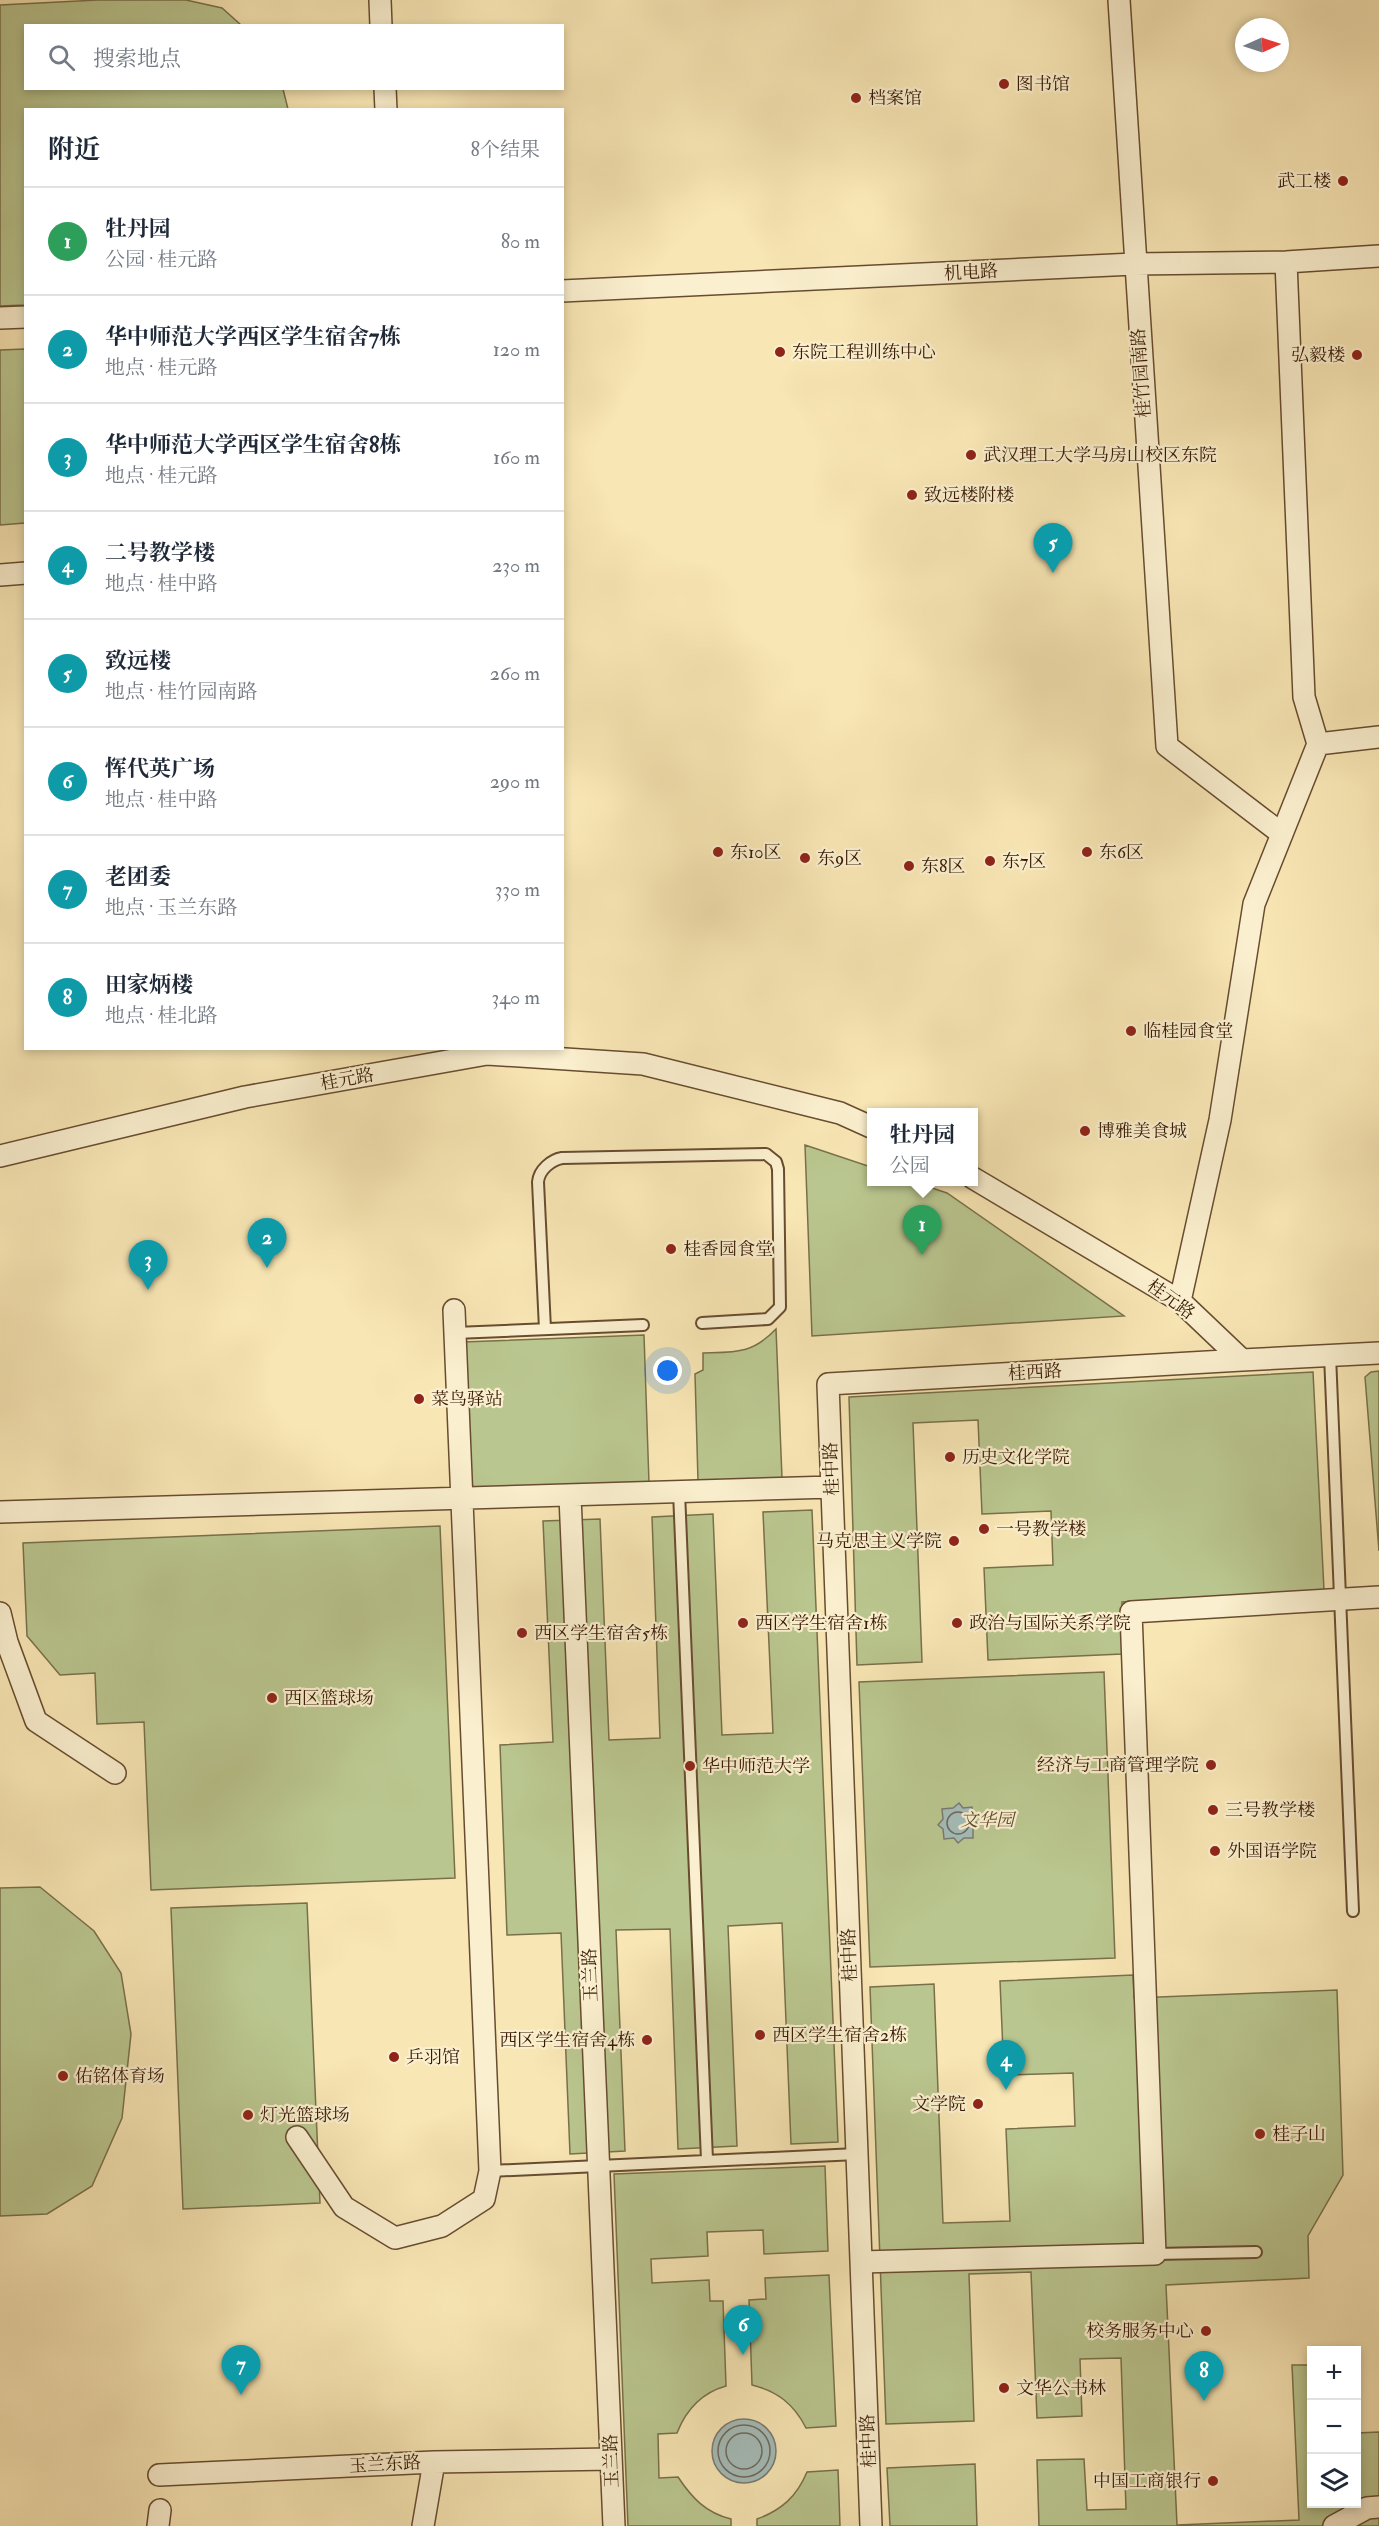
<!DOCTYPE html>
<html lang="zh">
<meta charset="utf-8">
<style>
:root{--surface:#fff;--page:#f6f6f7;--text:#1f2937;--muted:#747a83;--line:#e0e1e3;--accent:#8f2418}
body{margin:0;font-family:"IM FELL Double Pica","Noto Serif SC",serif;background:var(--page);color:var(--text)}
.controls{position:absolute;right:18px;bottom:18px;display:grid;overflow:hidden;border-radius:0px;box-shadow:0 3px 9px #0003}
.controls button{width:54px;height:54px;display:grid;place-items:center;padding:0;border:0;border-bottom:2px solid var(--line);background:var(--surface);color:var(--text);font:30px sans-serif}
.compass{position:absolute;left:1235px;top:18px;width:54px;height:54px;border-radius:50%;background:var(--surface);box-shadow:0 3px 9px #0003;rotate:87deg}
.you{position:absolute;left:668px;top:1371px;width:21px;height:21px;margin:-15px;border:4px solid #fff;border-radius:50%;background:#1a73e8;box-shadow:0 0 0 9px #1a73e833}
.badge{display:grid;place-items:center;width:39px;height:39px;border-radius:50%;background:var(--accent);color:#fff;font-size:20px;font-weight:700}
.pin{position:absolute;translate:-50% -50px;filter:drop-shadow(0 2px 3px #0008)}
.pin::after{content:'';position:absolute;top:32px;width:21px;height:18px;background:inherit;clip-path:polygon(0 0,100% 0,50% 100%)}
.popup{position:absolute;left:867px;top:1108px;width:111px;height:78px;box-sizing:border-box;display:grid;place-content:center;border-radius:0px;background:var(--surface);filter:drop-shadow(0 2px 4px #0005);font-size:20px;white-space:nowrap;color:var(--muted)}
.popup b{font-size:22px;color:var(--text)}
.popup::after{content:'';position:absolute;left:50%;top:100%;margin-left:-12px;border:12px solid transparent;border-top-color:var(--surface)}
.list{margin:0;padding:0;list-style:none}
h2{display:flex;justify-content:space-between;align-items:center;height:78px;margin:0;padding:0 24px;font-size:26px}
h2 small{font-size:20px;font-weight:400;color:var(--muted)}
.list li{display:grid;grid-template-columns:39px 1fr auto;gap:18px;align-items:center;box-sizing:border-box;height:108px;padding:0 24px;border-top:2px solid var(--line)}
.list b{display:block;font-size:22px;white-space:nowrap}
.list p{margin:0;font-size:20px;white-space:nowrap;color:var(--muted)}
.list em{font-size:20px;font-style:normal;color:var(--muted)}
.icon{flex:none;width:33px;height:33px;fill:none;stroke:currentColor;stroke-width:2;stroke-linecap:round;stroke-linejoin:round}
.map{position:relative;flex:none;width:1379px;height:2526px;overflow:hidden}
.search{position:absolute;background:var(--surface);box-shadow:0 3px 9px #0003;left:24px;top:24px;width:540px;height:66px;display:flex;align-items:center;gap:15px;box-sizing:border-box;padding:0 21px;border-radius:0px;color:var(--muted);font-size:22px}
.panel{position:absolute;background:var(--surface);box-shadow:0 3px 9px #0003;left:24px;top:108px;width:540px;height:942px;border-radius:0px}
.map>svg:first-child{display:block}
.green{fill:#bac68f;stroke:#79704a;stroke-width:1.5}
.water{fill:#a4bcb9;stroke:#797b71;stroke-width:1.5}
.lines{fill:none;stroke-linecap:round;stroke-linejoin:round}
.shore{stroke:#6e6a5e;stroke-width:1.5}
.service-casing{stroke:#684c30;stroke-width:14}
.minor-casing{stroke:#684c30;stroke-width:24}
.service{stroke:#faefce;stroke-width:10}
.minor{stroke:#faefce;stroke-width:21}
.poi-dot{fill:#8f2418;stroke:#faefce;stroke-width:2}
.labels{text-anchor:middle;stroke-width:4.5;stroke-linejoin:round;paint-order:stroke}
.poi-label{font-size:18px;fill:#381904;stroke:#faefce;text-anchor:start}
.street-label{font-size:18px;fill:#381904;stroke:#faefce}
.park-label{font-size:18px;font-style:italic;fill:#5f4d2e;stroke:#faefce}
</style>
<div class="map">
<svg width="1379" height="2526" viewBox="0 0 1379 2526">
<rect width="100%" height="100%" fill="#f8e6b4"/>
<filter id="stains"><feTurbulence type="fractalNoise" baseFrequency=".00333" numOctaves="4"/><feColorMatrix values="0 0 0 0 .2 0 0 0 0 .09 0 0 0 0 .02 0 0 0 .5 -.17"/></filter>
<radialGradient id="worn" r=".72"><stop offset=".6" stop-color="#630" stop-opacity="0"/><stop offset="1" stop-color="#630" stop-opacity=".3"/></radialGradient>
<!-- green -->
<path class="green" d="M98,0H186L222,8L241,25L26,26V88L283,89L288,109L26,110L25,305L0,306V5Z
M25,349V523L0,525V350Z
M805,1145L871,1167V1182H914L947,1193L1124,1316L812,1336Z
M776,1329L782,1478L698,1481L695,1374L703,1370V1353C736,1352 752,1354 776,1329Z
M644,1335L649,1483L469,1490L463,1342Z
M1379,1371V1551L1365,1377L1371,1372Z
M1313,1372L1324,1590L1122,1602V1654L988,1660L984,1568L1053,1565L1051,1511L982,1514L978,1420L913,1423L922,1662L857,1665L849,1397Z
M812,1510L838,2142L791,2144L782,1923L728,1926L737,2146L678,2149L670,1929L616,1930L625,2151L570,2154L561,1933L507,1935L500,1745L553,1742L543,1521L600,1519L609,1740L660,1738L652,1517L713,1514L722,1735L773,1733L763,1512Z
M440,1526L455,1878L151,1890L144,1722L97,1724L95,1673L60,1675L27,1636L23,1543Z
M1104,1672L1115,1958L870,1967L859,1682Z
M40,1887L94,1931L121,1973L131,2034L122,2118L92,2186L47,2214L0,2216V1888Z
M307,1903L320,2203L183,2209L171,1908Z
M1133,1975L1134,1998L1337,1990L1343,2175L1308,2236L1309,2278L1166,2285L1177,2525L1299,2520L1292,2365H1311L1312,2504H1356L1357,2433L1379,2432V2526H1039L1037,2460L1084,2459L1087,2510L1126,2509L1121,2358L1080,2359L1082,2416L1037,2418L1031,2272L969,2274L974,2421L886,2424L870,1987L934,1984L943,2223L1010,2221L1006,2129L1075,2126L1073,2073L1004,2075L1000,1981Z
M825,2166L828,2251L764,2254L763,2230L707,2232L708,2256L651,2259L652,2283L709,2280L710,2301H723L726,2386C701,2393 686,2410 677,2433L658,2434L659,2478L678,2477C692,2498 706,2513 731,2519V2526H628L614,2174Z
M829,2275L836,2426L806,2428C794,2404 777,2391 752,2385L749,2300L766,2299L765,2278Z
M975,2464L977,2526H890L887,2468Z
M838,2470L840,2526H757V2519C782,2510 797,2496 807,2472Z"/>
<!-- water -->
<path class="water" d="M959,1803L963,1808L972,1807V1818L977,1823L973,1828V1838H964L958,1843L954,1838L944,1839L943,1829L938,1825L943,1819L942,1809L953,1808Z
M712 2451a32 32 0 1 1 64 0a32 32 0 1 1-64 0Z"/>
<g class="lines">
<!-- shore -->
<path class="shore" d="M947 1823a11 11 0 1 1 22 0a11 11 0 1 1-22 0Z
M718 2451a26 26 0 1 1 52 0a26 26 0 1 1-52 0Z
M726 2451a18 18 0 1 1 36 0a18 18 0 1 1-36 0Z"/>
<!-- service casing -->
<g class="service-casing">
<path id="service" d="M545,1329L538,1182C539,1170 551,1160 562,1158L766,1154L776,1162L778,1169L780,1307L768,1319L702,1323
M455,1333L643,1325
M1330,1355L1353,1911
M679,1492L707,2160
M490,2171L857,2154
M1155,2254L1256,2252"/>
</g>
<!-- minor casing -->
<g class="minor-casing">
<path id="minor" d="M380,0L381,26
M1119,0L1167,746L1282,834
M385,88L386,110
M1286,262L1304,697L1318,744
M562,291L1134,264L1286,262L1379,256
M0,318L26,317
M0,575L26,573
M0,1156L245,1097L487,1054L643,1064L840,1113L871,1127
M973,1178L1180,1301L1242,1360L1379,1353
M1180,1301L1220,1120L1254,904L1318,744L1379,737
M570,1496L614,2526
M0,1512L832,1487
M0,1613L7,1642L36,1721L115,1773
M297,2137L344,2207L395,2238L442,2226L484,2199L490,2171L454,1310
M861,2262L1155,2254L1131,1612L1379,1597
M159,2475L434,2462L611,2459
M158,2526L160,2510
M423,2526L434,2462
M871,2526L828,1384L1242,1360
M1334,2526L1367,2508L1379,2507"/>
</g>
<!-- service -->
<use href="#service" class="service"/>
<!-- minor -->
<use href="#minor" class="minor"/>
</g>
<!-- markers -->
<g class="poi-dot">
<circle cx="1004" cy="84" r="6"/>
<circle cx="856" cy="98" r="6"/>
<circle cx="1343" cy="181" r="6"/>
<circle cx="780" cy="352" r="6"/>
<circle cx="1357" cy="355" r="6"/>
<circle cx="971" cy="455" r="6"/>
<circle cx="912" cy="495" r="6"/>
<circle cx="718" cy="852" r="6"/>
<circle cx="1087" cy="852" r="6"/>
<circle cx="805" cy="858" r="6"/>
<circle cx="990" cy="861" r="6"/>
<circle cx="909" cy="866" r="6"/>
<circle cx="1131" cy="1031" r="6"/>
<circle cx="1085" cy="1131" r="6"/>
<circle cx="671" cy="1249" r="6"/>
<circle cx="419" cy="1399" r="6"/>
<circle cx="950" cy="1457" r="6"/>
<circle cx="984" cy="1529" r="6"/>
<circle cx="954" cy="1541" r="6"/>
<circle cx="743" cy="1623" r="6"/>
<circle cx="957" cy="1623" r="6"/>
<circle cx="522" cy="1633" r="6"/>
<circle cx="272" cy="1698" r="6"/>
<circle cx="1211" cy="1765" r="6"/>
<circle cx="690" cy="1766" r="6"/>
<circle cx="1213" cy="1810" r="6"/>
<circle cx="1215" cy="1851" r="6"/>
<circle cx="760" cy="2035" r="6"/>
<circle cx="647" cy="2040" r="6"/>
<circle cx="394" cy="2057" r="6"/>
<circle cx="63" cy="2076" r="6"/>
<circle cx="978" cy="2104" r="6"/>
<circle cx="248" cy="2115" r="6"/>
<circle cx="1260" cy="2134" r="6"/>
<circle cx="1206" cy="2331" r="6"/>
<circle cx="1004" cy="2388" r="6"/>
<circle cx="1213" cy="2481" r="6"/>
</g>
<g class="labels">
<!-- poi labels -->
<g class="poi-label">
<text x="1016" y="90">图书馆</text>
<text x="868" y="104">档案馆</text>
<text x="1331" y="187" text-anchor="end">武工楼</text>
<text x="792" y="358">东院工程训练中心</text>
<text x="1345" y="361" text-anchor="end">弘毅楼</text>
<text x="983" y="461">武汉理工大学马房山校区东院</text>
<text x="924" y="501">致远楼附楼</text>
<text x="730" y="858">东10区</text>
<text x="1099" y="858">东6区</text>
<text x="817" y="864">东9区</text>
<text x="1002" y="867">东7区</text>
<text x="921" y="872">东8区</text>
<text x="1143" y="1037">临桂园食堂</text>
<text x="1097" y="1137">博雅美食城</text>
<text x="683" y="1255">桂香园食堂</text>
<text x="431" y="1405">菜鸟驿站</text>
<text x="962" y="1463">历史文化学院</text>
<text x="996" y="1535">一号教学楼</text>
<text x="942" y="1547" text-anchor="end">马克思主义学院</text>
<text x="755" y="1629">西区学生宿舍1栋</text>
<text x="969" y="1629">政治与国际关系学院</text>
<text x="534" y="1639">西区学生宿舍5栋</text>
<text x="284" y="1704">西区篮球场</text>
<text x="1199" y="1771" text-anchor="end">经济与工商管理学院</text>
<text x="702" y="1772">华中师范大学</text>
<text x="1225" y="1816">三号教学楼</text>
<text x="1227" y="1857">外国语学院</text>
<text x="772" y="2041">西区学生宿舍2栋</text>
<text x="635" y="2046" text-anchor="end">西区学生宿舍4栋</text>
<text x="406" y="2063">乒羽馆</text>
<text x="75" y="2082">佑铭体育场</text>
<text x="966" y="2110" text-anchor="end">文学院</text>
<text x="260" y="2121">灯光篮球场</text>
<text x="1272" y="2140">桂子山</text>
<text x="1194" y="2337" text-anchor="end">校务服务中心</text>
<text x="1016" y="2394">文华公书林</text>
<text x="1201" y="2487" text-anchor="end">中国工商银行</text>
</g>
<!-- street labels -->
<g class="street-label">
<text transform="translate(971 272) rotate(-3)" y="6">机电路</text>
<text transform="translate(1141 373) rotate(-94)" y="6">桂竹园南路</text>
<text transform="translate(347 1079) rotate(-10)" y="6">桂元路</text>
<text transform="translate(1171 1299) rotate(36)" y="6">桂元路</text>
<text transform="translate(1035 1372) rotate(-3)" y="6">桂西路</text>
<text transform="translate(831 1469) rotate(-92)" y="6">桂中路</text>
<text transform="translate(849 1955) rotate(-92)" y="6">桂中路</text>
<text transform="translate(590 1975) rotate(-92)" y="6">玉兰路</text>
<text transform="translate(868 2441) rotate(-92)" y="6">桂中路</text>
<text transform="translate(611 2461) rotate(-92)" y="6">玉兰路</text>
<text transform="translate(385 2464) rotate(-3)" y="6">玉兰东路</text>
</g>
<!-- park labels -->
<g class="park-label">
<text x="987" y="1826">文华园</text>
</g>
</g>
<rect width="100%" height="100%" filter="url(#stains)"/>
<rect width="100%" height="100%" fill="url(#worn)"/>
</svg>
<div class="controls">
<button>+</button>
<button>−</button>
<button><svg class="icon" aria-label="layers" viewBox="0 0 24 24"><path d="M12 4l9 5-9 5-9-5zM3 14l9 5 9-5"/></svg></button>
</div>
<svg class="compass" viewBox="-18 -18 36 36"><path d="M0-13l5 13h-10z" fill="#e53935"/><path d="M0 13l5-13h-10z" fill="#747a83"/></svg>
<div class="you"></div>
<div class="pin badge" style="left:922px;top:1255px;background:#2e9e5b">1</div>
<div class="popup"><b>牡丹园</b>公园</div>
<div class="pin badge" style="left:267px;top:1268px;background:#0f9aa8">2</div>
<div class="pin badge" style="left:148px;top:1290px;background:#0f9aa8">3</div>
<div class="pin badge" style="left:1006px;top:2090px;background:#0f9aa8">4</div>
<div class="pin badge" style="left:1053px;top:573px;background:#0f9aa8">5</div>
<div class="pin badge" style="left:743px;top:2355px;background:#0f9aa8">6</div>
<div class="pin badge" style="left:241px;top:2395px;background:#0f9aa8">7</div>
<div class="pin badge" style="left:1204px;top:2401px;background:#0f9aa8">8</div>
<div class="search"><svg class="icon" aria-label="search" viewBox="0 0 24 24"><circle cx="10" cy="10" r="6"/><path d="M15 15l6 6"/></svg>搜索地点</div>
<section class="panel">
<h2>附近<small>8个结果</small></h2>
<ul class="list">
<li><span class="badge" style="background:#2e9e5b">1</span><div><b>牡丹园</b><p>公园 · 桂元路</p></div><em>80 m</em></li>
<li><span class="badge" style="background:#0f9aa8">2</span><div><b>华中师范大学西区学生宿舍7栋</b><p>地点 · 桂元路</p></div><em>120 m</em></li>
<li><span class="badge" style="background:#0f9aa8">3</span><div><b>华中师范大学西区学生宿舍8栋</b><p>地点 · 桂元路</p></div><em>160 m</em></li>
<li><span class="badge" style="background:#0f9aa8">4</span><div><b>二号教学楼</b><p>地点 · 桂中路</p></div><em>230 m</em></li>
<li><span class="badge" style="background:#0f9aa8">5</span><div><b>致远楼</b><p>地点 · 桂竹园南路</p></div><em>260 m</em></li>
<li><span class="badge" style="background:#0f9aa8">6</span><div><b>恽代英广场</b><p>地点 · 桂中路</p></div><em>290 m</em></li>
<li><span class="badge" style="background:#0f9aa8">7</span><div><b>老团委</b><p>地点 · 玉兰东路</p></div><em>330 m</em></li>
<li><span class="badge" style="background:#0f9aa8">8</span><div><b>田家炳楼</b><p>地点 · 桂北路</p></div><em>340 m</em></li>
</ul>
</section>
</div>
